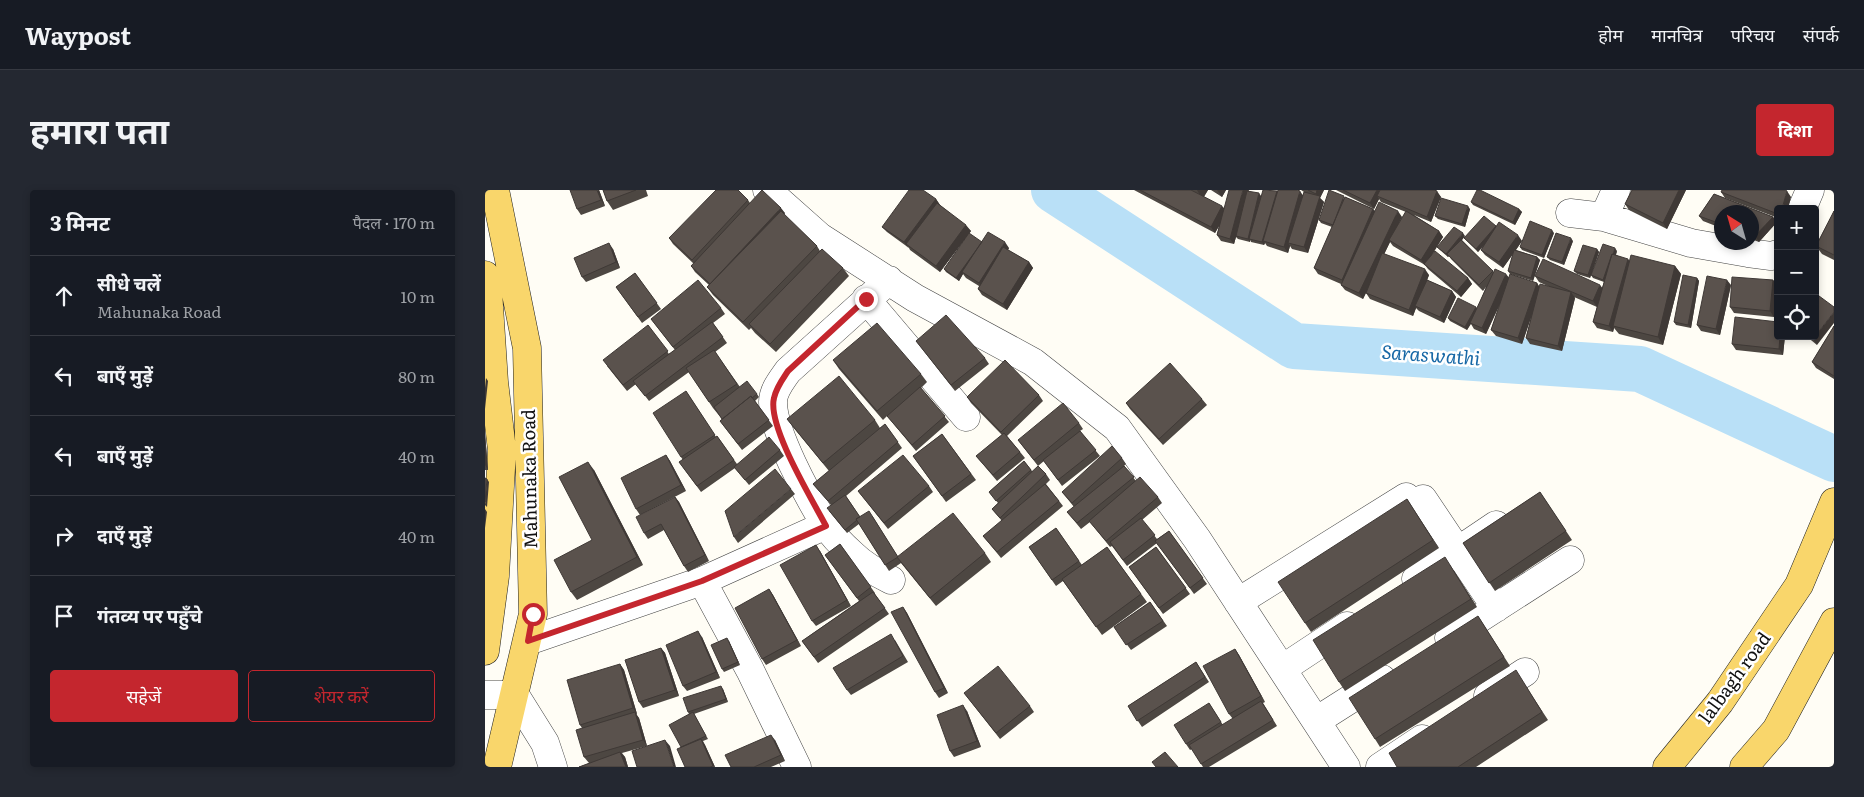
<!DOCTYPE html>
<html lang="hi">
<meta charset="utf-8">
<style>
:root{--surface:#171b24;--page:#242831;--text:#f1f3f6;--muted:#9ea1a6;--line:#363941;--accent:#c4262e}
body{margin:0;font-family:Literata,"Noto Sans Devanagari",serif;background:var(--page);color:var(--text)}
.controls{position:absolute;right:15px;top:15px;display:grid;overflow:hidden;border-radius:5px;box-shadow:0 2px 8px #0003}
.controls button{width:45px;height:45px;display:grid;place-items:center;padding:0;border:0;border-bottom:1px solid var(--line);background:var(--surface);color:var(--text);font:25px sans-serif}
.compass{position:absolute;left:1229px;top:15px;width:45px;height:45px;border-radius:50%;background:var(--surface);box-shadow:0 2px 8px #0003;rotate:323deg}
.stop{position:absolute;width:15px;height:15px;margin:-11px;border:4px solid #c4262e;border-radius:50%;background:#fff}
.stop.end{background:#c4262e;border-color:#fff;box-shadow:0 1px 5px #0008}
.list{margin:0;padding:0;list-style:none}
h2{display:flex;justify-content:space-between;align-items:center;height:65px;margin:0;padding:0 20px;font-size:21px}
h2 small{font-size:16px;font-weight:400;color:var(--muted)}
.list li{display:grid;grid-template-columns:32px 1fr auto;gap:15px;align-items:center;box-sizing:border-box;height:80px;padding:0 20px;border-top:1px solid var(--line)}
.list b{display:block;font-size:19px;white-space:nowrap}
.list p{margin:0;font-size:16px;white-space:nowrap;color:var(--muted)}
.list em{font-size:16px;font-style:normal;color:var(--muted)}
.actions{display:flex;gap:10px;padding:15px 20px}
.actions a{flex:1;padding:11px 0;border:1px solid var(--accent);border-radius:5px;text-align:center;font-size:18px;color:var(--accent)}
.actions .main{background:var(--accent);color:#fff}
.icon{flex:none;width:28px;height:28px;fill:none;stroke:currentColor;stroke-width:2;stroke-linecap:round;stroke-linejoin:round}
.map{position:relative;flex:none;width:1349px;height:577px;overflow:hidden;border-radius:5px}
header{display:flex;align-items:center;gap:30px;box-sizing:border-box;height:70px;padding:0 25px;background:var(--surface);border-bottom:1px solid var(--line)}
header strong{font-size:24px}
nav{display:flex;gap:28px;margin-inline-start:auto;font-size:18px}
.intro{display:flex;align-items:center;justify-content:space-between;box-sizing:border-box;height:120px;padding:0 30px}
h1{margin:0;font-size:35px}
.button{padding:12px 22px;border-radius:5px;background:var(--accent);color:#fff;font-size:18px;font-weight:700}
main{display:flex;gap:30px;padding:0 30px}
aside{flex:1;background:var(--surface);border-radius:5px;box-shadow:0 2px 8px #0003}
.map>svg:first-child{display:block}
.lines{fill:none;stroke-linecap:round;stroke-linejoin:round}
.river{stroke:#b9e0f7;stroke-width:46}
.minor-casing{stroke:#444;stroke-width:29}
.major-casing{stroke:#222;stroke-width:29}
.minor{stroke:#fff;stroke-width:28}
.major{stroke:#f9d66b;stroke-width:28}
.wall{fill:#4d4742}
.shaded-wall{fill:#3f3936}
.building{fill:#5a524d;stroke:#3f3936}
.route{stroke:#c4262e;stroke-width:6}
.labels{text-anchor:middle;stroke-width:5;stroke-linejoin:round;paint-order:stroke}
.street-label{font-size:18px;fill:#111;stroke:#fff}
.water-label{font-size:19px;font-style:italic;fill:#1768a6;stroke:#fff}
</style>
<header>
<strong>Waypost</strong>
<nav><a>होम</a><a>मानचित्र</a><a>परिचय</a><a>संपर्क</a></nav>
</header>
<div class="intro"><h1>हमारा पता</h1><a class="button">दिशा</a></div>
<main>
<aside>
<h2>3 मिनट<small>पैदल · 170 m</small></h2>
<ul class="list">
<li><svg class="icon" aria-label="ahead" viewBox="0 0 24 24"><path d="M12 20V5M6 11l6-6 6 6"/></svg><div><b>सीधे चलें</b><p>Mahunaka Road</p></div><em>10 m</em></li>
<li><svg class="icon" aria-label="left" viewBox="0 0 24 24"><path d="M17 20v-9H6M10 6l-5 5 5 5"/></svg><div><b>बाएँ मुड़ें</b></div><em>80 m</em></li>
<li><svg class="icon" aria-label="left" viewBox="0 0 24 24"><path d="M17 20v-9H6M10 6l-5 5 5 5"/></svg><div><b>बाएँ मुड़ें</b></div><em>40 m</em></li>
<li><svg class="icon" aria-label="right" viewBox="0 0 24 24"><path d="M7 20v-9h11M14 6l5 5-5 5"/></svg><div><b>दाएँ मुड़ें</b></div><em>40 m</em></li>
<li><svg class="icon" aria-label="arrive" viewBox="0 0 24 24"><path d="M6 21V4h12l-3 4 3 4H6"/></svg><div><b>गंतव्य पर पहुँचे</b></div></li>
</ul>
<div class="actions"><a class="main">सहेजें</a><a>शेयर करें</a></div>
</aside>
<div class="map">
<svg width="1349" height="577" viewBox="0 0 1349 577">
<rect width="100%" height="100%" fill="#fffdf5"/>
<g class="lines">
<!-- river -->
<path class="river" d="M569,0L809,156L1155,179L1349,269"/>
<!-- minor casing -->
<g class="minor-casing">
<path id="minor" d="M282,0L335,47L430,108L548,172L632,238L712,349L861,577
M1317,19L1325,0
M1085,23L1119,27L1206,53L1263,63L1286,66L1293,64
M1119,27L1131,0
M404,90L303,181C297,190 288,200 288,212C288,243 323,306 340,334C347,345 358,356 368,365C379,376 392,383 406,390
M381,109L481,227
M938,309L1011,418
M931,389L1011,335
M217,391L265,480L312,577
M753,412L921,307
M964,448L1085,370
M43,451L217,391L341,335
M797,479L862,436
M0,505H30L60,553L68,577
M1003,506L1040,482
M831,531L897,489
M895,577L937,549"/>
</g>
<!-- major casing -->
<g class="major-casing">
<path id="major" d="M10,0L42,158L48,424L12,577
M0,85L3,101L9,192L17,260L10,386L0,461
M1182,577L1235,512L1314,395L1349,312
M1259,577L1291,540L1349,432"/>
</g>
<!-- minor -->
<use href="#minor" class="minor"/>
<!-- major -->
<use href="#major" class="major"/>
</g>
<!-- wall -->
<path class="wall" d="M114,0L120,16L96,25L92,19Z
M118,0H161L163,6L128,20L122,11Z
M649,0H723L719,7L739,18L763,1L776,6L792,1L793,2L818,5L819,2L816,0H839L835,8L839,12L823,63L807,59L805,56L803,63L782,56L780,53L779,55L766,52L765,50V52L753,49L751,47L749,54L736,51L732,45L734,36L730,43Z
M726,0H741L737,7Z
M851,0H949L956,7L946,32L929,25L954,41L958,47L946,65L983,88L987,94L976,107L943,79L940,75L908,56L905,52L899,64L944,85L942,90L967,101L971,107L959,133L934,121L931,118L928,126L885,109L881,103L882,101L878,109L860,100L856,95V94L833,84L829,78L847,37L836,33L834,30L860,7L888,19L890,21L917,27L913,34L921,22L896,12L894,9L889,19Z
M1147,0H1201L1182,39L1144,20L1140,14Z
M1236,2L1306,7L1293,19V28L1240,8Z
M1229,4L1288,27L1292,32L1274,52L1266,49V22H1236V38L1218,31L1214,26Z
M451,9L455,15L486,41L455,82L425,60L424,58L402,42L397,37Z
M263,10L265,13L300,23L299,25L332,56L335,61L358,78L364,86L291,162L270,143L266,138L264,140L228,105L222,97L224,95L210,82L206,76L209,74L188,54L184,48Z
M986,12L1034,19L1037,22L1030,35L988,15Z
M985,19L980,37L953,29L950,26Z
M1349,21V70L1337,64L1331,56Z
M1011,36L1037,51L1031,60L1052,67L1055,70L1048,91L1025,84L1023,81L1028,64L1018,78L1000,65L996,60L998,56L993,62L979,48Z
M1069,43L1059,68L1037,60L1035,57Z
M980,46L977,50L1008,82L1024,88L1052,93L1054,97L1067,98L1054,92L1050,86L1117,98L1119,92L1108,88L1106,85L1105,88L1092,84L1089,81L1112,59L1114,62L1107,83L1132,61L1131,65L1145,71L1190,76L1196,84L1178,155L1134,144L1129,138L1128,142L1112,138L1108,132L1112,117L1089,107L1090,108L1077,161L1045,154L1041,148L1047,124L1037,154L1011,146L1006,140L1016,112L1001,144L989,139L986,134L982,140L965,131L963,128L991,117L992,119L1001,97L998,101L966,69L964,66L963,67L955,60L952,57Z
M1088,51L1079,75L1065,70L1062,67Z
M496,52L524,58L523,60L544,72L548,78L522,120L497,105L493,99L494,96L481,88L478,84L474,91L461,82L459,79Z
M128,59L135,78L101,92L97,87Z
M150,83L176,119L157,133L131,97Z
M1212,88L1214,91L1206,138L1191,135L1189,132Z
M1288,90L1292,96L1289,127L1249,123L1245,117Z
M1246,95L1235,145L1216,141L1212,135Z
M236,118L240,124L228,133L242,153L230,162L255,197L272,204L274,207L270,211L288,236L257,260L235,231L237,229L228,218L204,182L164,211L151,194L142,201L122,176L163,135L184,164L190,160L166,129Z
M1349,136V189L1331,178L1327,172Z
M1293,146H1300L1298,165L1251,160L1247,154Z
M1321,146H1330L1332,155Z
M431,151L500,168L504,174L470,201Z
M348,170L436,184L442,192L436,198L464,232L431,261L402,226L398,230L354,179Z
M201,201L231,247L232,246L252,274L295,260L299,266L264,295L250,278L216,302L194,272L198,270L196,267Z
M554,205L558,211L522,246L540,268L512,291L491,266L517,245L486,213L482,207Z
M717,209L722,215L678,255L645,219L641,213Z
M302,229L390,230L395,238L400,234L417,258L361,306L375,327H388L413,367L500,363L506,372L451,416L416,373L404,381L374,334L362,343L344,321L346,315L328,294L344,281L308,237Z
M594,233L598,239L595,241L615,266L577,296L559,271L553,276L533,250Z
M0,243L3,280H0Z
M457,244L491,290L461,312L428,266Z
M181,265L185,271L201,301L155,325L151,319Z
M637,268L641,274L636,279L639,276L651,291L673,307L677,313L657,330L672,349L684,341L722,394L709,404L672,353L642,376L627,356L625,357L605,332L596,339L582,322L589,317L577,302Z
M539,271L547,281L561,284L565,290L561,294L578,316L516,368L498,346L517,331L507,319L513,313L504,302Z
M109,280L158,375L92,410L86,402L107,350Z
M444,296L448,302L403,339L373,301Z
M306,299L310,304L253,353L249,347Z
M1055,302L1087,350L1010,401L978,353Z
M190,307L194,312L224,371L203,382L199,376L179,340L163,349L159,343Z
M922,309L954,358L826,442L820,433Z
M571,338L597,375L622,357L662,412L617,445L578,391L571,396L544,357Z
M355,354L390,403V404L404,424L333,473L317,451L374,411L340,365Z
M671,357L705,404L678,424L644,377Z
M335,361L366,416L331,436L327,431Z
M965,375L992,417L860,501L854,492Z
M284,399L288,405L316,456L281,475L277,469Z
M665,412L682,436L646,460L629,437Z
M418,417L422,423L463,503L454,508L450,502Z
M993,426L1025,476L895,557L890,549Z
M217,447L235,488L202,501L198,496Z
M410,450L423,472L366,505L362,500Z
M244,451L255,475L239,482L237,479Z
M176,458L180,463L194,506L158,518L154,512Z
M750,459L754,465L780,512L778,513L792,536L724,577H718L707,559L705,560L701,554L724,513L738,535L748,529L744,524Z
M711,472L724,492L657,537L643,516Z
M135,474L139,480L152,524L151,525L154,528L162,556L137,563L140,567L143,577H94L104,573L99,567L97,538L95,535Z
M1036,489L1063,530L991,577H912Z
M238,499L243,512L209,524L223,549L218,551L220,555L230,577H200L196,557L204,524L203,522Z
M479,503L545,516L549,522L515,549Z
M482,521L496,557L469,567L465,561Z
M290,550L300,571L286,577H246Z"/>
<!-- shaded-wall -->
<path class="shaded-wall" d="M112,0H114L120,16L116,10Z
M712,0H723L717,9Z
M732,0H741L737,7Z
M758,0H764L749,54L745,49Z
M832,0H839L835,8L839,12L823,63L819,57L834,9L831,4Z
M892,0H899L892,6L894,9L889,19L885,13Z
M1194,0H1201L1182,39L1178,33Z
M792,1L794,4L778,51L780,53L779,55L777,52Z
M815,1L819,7L803,53L805,56L803,63L799,57Z
M952,1L956,7L946,32L942,27Z
M1302,1L1306,7L1303,19H1297Z
M774,3L776,6L764,49L765,50V52L763,49Z
M451,9L455,15L421,54L423,58L419,52Z
M737,16L742,22L730,43L726,37Z
M983,16L985,19L980,37L977,34Z
M296,18L300,23L229,100L225,94Z
M888,19L893,25L861,96L857,90Z
M1034,19L1037,22L1030,35L1028,32Z
M913,21L917,27L905,51L904,50L905,52L878,109L874,103Z
M1288,27L1292,32L1274,52L1270,46Z
M481,35L486,41L455,82L451,76Z
M1011,36L1013,39L993,62L991,59Z
M1067,40L1069,43L1059,68L1057,65Z
M954,41L958,47L941,75L939,74L940,76L936,70Z
M978,43L980,46L964,66L962,64L964,66L963,67L961,64Z
M1033,45L1037,51L1018,78L1014,72Z
M1086,48L1088,51L1079,75L1077,72Z
M497,52L477,82L478,84L474,91L471,88Z
M520,52L524,58L498,99L494,93Z
M124,53L128,59L135,78L131,72Z
M1130,58L1132,61L1120,93L1118,90Z
M1112,59L1114,62L1105,88L1103,85Z
M1052,67L1055,70L1048,91L1046,88Z
M1143,69L1147,75L1128,136L1129,138L1128,142L1124,136Z
M544,72L548,78L522,120L518,114Z
M1190,76L1196,84L1178,155L1173,147Z
M940,79L944,85L932,117L930,116L931,118L928,126L924,120Z
M1021,84L1026,90L1001,144L997,138Z
M983,88L987,94L976,107L972,101Z
M1212,88L1214,91L1206,138L1203,135Z
M1242,90L1246,95L1235,145L1231,139Z
M1288,90L1292,96L1289,127L1285,121Z
M1052,93L1056,99L1037,154L1033,148Z
M1115,95L1119,100L1112,117L1108,111Z
M967,101L971,107L959,133L955,127Z
M1086,102L1090,108L1077,161L1073,156Z
M991,117L993,120L982,140L980,137Z
M1349,122V133L1332,155L1328,149Z
M1295,146H1300L1298,165L1294,159Z
M1,188L3,191L0,219V198Z
M0,243L3,280L0,275Z
M181,265L185,271L201,301L196,295Z
M103,272L109,280L158,375L152,367Z
M2,289L4,292L2,317L0,315Z
M190,307L194,312L224,371L220,365Z
M0,319L2,322L0,338Z
M331,355L335,361L366,416L362,410Z
M960,367L965,375L992,417L986,409Z
M284,399L288,405L316,456L312,450Z
M418,417L422,423L463,503L459,498Z
M213,441L217,447L235,488L231,482Z
M242,448L244,451L255,475L253,472Z
M176,458L180,463L194,506L190,500Z
M750,459L754,465L780,512L776,506Z
M135,474L139,480L152,524L148,518Z
M236,496L238,499L243,512L241,509Z
M478,515L482,521L496,557L492,551Z
M150,522L154,528L162,556L158,550Z
M286,545L290,550L300,571L296,565Z
M216,549L220,555L230,577L228,576Z
M180,550L185,556L191,577H189Z
M135,562L140,567L143,577H141Z"/>
<!-- building -->
<path class="building" d="M85,0H112L116,10L92,19Z
M118,0H151L122,11Z
M231,0H253L263,10L207,70L184,48Z
M277,0L296,18L225,94L206,76Z
M424,0H438L451,9L419,52L397,37Z
M655,0H706L737,16L726,37Z
M744,0H758L745,49L732,45Z
M778,0L792,1L777,52L764,49Z
M793,0H812L815,1L799,57L778,51Z
M823,0H832L831,4Z
M844,0L859,6L848,35L834,30Z
M858,0H892L885,13Z
M895,0H949L952,1L942,27L892,6Z
M992,0H995L1034,19L1028,32L986,12Z
M1147,0H1194L1178,33L1140,14Z
M1237,0H1300L1302,1L1297,19H1293V24L1236,2Z
M762,1L774,3L763,49L751,46Z
M819,2L835,6L819,57L803,53Z
M1229,4L1288,27L1270,46L1266,44V22H1236V34L1214,26Z
M860,7L888,19L857,90L829,78Z
M956,8L983,16L977,34L950,26Z
M894,12L913,21L874,103L856,95Z
M452,13L481,35L451,76L421,54Z
M296,21L332,56L258,132L222,97Z
M921,21L954,41L936,70L904,50Z
M1349,21V65L1331,56Z
M999,26L1011,36L991,59L979,48Z
M1045,31L1067,40L1057,65L1035,57Z
M1014,32L1033,45L1014,72L996,60Z
M969,37L978,43L961,64L952,57Z
M503,42L520,52L494,93L477,82Z
M484,43L497,52L471,88L459,79Z
M1071,43L1086,48L1077,72L1062,67Z
M976,50L1008,81L994,95L962,64Z
M124,53L131,72L97,87L89,68Z
M1118,54L1130,58L1128,65L1127,64L1118,90L1106,85Z
M1098,55L1112,59L1103,85L1089,81Z
M518,57L544,72L518,114L493,99Z
M337,59L358,78L285,154L264,134Z
M1029,60L1052,67L1046,88L1023,81Z
M950,61L983,88L972,101L939,74Z
M897,63L940,79L924,120L881,103Z
M1127,64L1143,69L1124,136L1108,132Z
M1146,65L1190,76L1173,147L1128,136Z
M1058,69L1115,95L1108,111L1050,86Z
M1010,79L1021,84L997,138L985,133Z
M150,83L172,113L153,127L131,97Z
M1025,84L1052,93L1033,148L1006,140Z
M1198,85L1212,88L1203,135L1189,132Z
M1222,86L1242,90L1231,139L1212,135Z
M1247,87L1288,90L1285,121L1245,117Z
M213,90L236,118L188,157L166,129Z
M942,90L967,101L955,127L930,116Z
M1055,94L1086,102L1073,156L1041,148Z
M1330,103L1349,117V122L1328,149L1325,146H1330Z
M973,108L991,117L980,137L963,128Z
M461,125L500,168L466,195L431,151Z
M1250,127L1293,132V146H1295L1294,159L1247,154Z
M227,132L238,147L160,206L148,191Z
M392,133L436,184L392,221L348,170Z
M163,135L183,161L138,195L118,170Z
M1349,136V186L1327,172Z
M229,160L252,194L224,212L201,178Z
M520,170L554,205L516,242L482,207Z
M685,173L717,209L674,249L641,213Z
M354,186L390,230L338,273L302,229Z
M262,191L272,204L267,208L266,206L237,229L229,217Z
M435,197L460,226L427,255L402,226Z
M201,201L230,245L196,267L168,223Z
M266,206L284,230L253,254L235,231Z
M578,213L594,233L549,270L533,250Z
M400,234L413,252L343,311L328,294Z
M595,241L611,260L573,290L558,270Z
M519,243L535,262L508,285L491,266Z
M457,244L486,284L457,306L428,266Z
M232,246L249,270L212,296L194,272Z
M284,247L295,260L260,290L249,277Z
M627,256L637,268L587,313L577,302Z
M181,265L196,295L151,319L136,288Z
M418,265L444,296L399,333L373,301Z
M539,271L546,280L511,311L504,302Z
M103,272L152,367L86,402L69,370L107,350L74,287Z
M553,276L561,284L515,328L507,319Z
M639,276L649,287L592,333L582,322Z
M290,279L306,299L249,347L240,321Z
M655,287L673,307L621,351L604,331Z
M0,288L2,289L0,312Z
M560,294L574,311L512,362L498,346Z
M1055,302L1081,341L1004,393L978,353Z
M360,305L375,327L371,329L372,330L360,340L342,318Z
M190,307L220,365L199,376L176,334L159,343L151,327Z
M922,309L948,350L820,433L793,392Z
M384,321L413,367L400,375L371,329Z
M468,323L500,363L445,408L412,367Z
M656,328L670,345L638,370L625,352Z
M571,338L594,371L567,390L544,357Z
M684,341L718,388L705,398L670,351Z
M355,354L386,397L372,408L340,365Z
M331,355L362,410L327,431L295,375Z
M622,357L656,404L611,437L577,389Z
M671,357L701,398L674,418L644,377Z
M960,367L986,409L854,492L828,450Z
M284,399L312,450L277,469L250,418Z
M388,402L400,418L329,467L317,451Z
M665,412L678,431L641,455L629,437Z
M418,417L459,498L450,502L406,422Z
M993,426L1019,467L890,549L864,508Z
M213,441L231,482L198,496L181,455Z
M406,444L418,466L362,500L348,478Z
M242,448L253,472L237,479L226,455Z
M176,458L190,500L154,512L140,470Z
M750,459L776,506L744,524L718,476Z
M711,472L720,487L652,531L643,516Z
M135,474L148,518L95,535L82,490Z
M513,476L545,516L511,543L479,503Z
M1031,480L1057,522L973,577H912L904,563Z
M236,496L241,509L203,522L198,508Z
M776,511L788,530L716,574L704,555Z
M724,513L736,532L701,554L689,535Z
M478,515L492,551L465,561L452,525Z
M150,522L158,550L99,567L91,540Z
M208,522L221,546L196,557L184,535Z
M286,545L296,565L269,577H246L240,565Z
M216,549L228,576L225,577H200L192,559Z
M180,550L189,577H152L147,561Z
M135,562L141,577H94Z
M680,562L693,577H671L667,572Z"/>
<g class="lines">
<!-- route -->
<path class="route" d="M48,424L43,451L217,391L341,336C327,309 282,236 289,208C291,198 297,190 303,181L381,109"/>
</g>
<g class="labels">
<!-- street labels -->
<g class="street-label">
<text transform="translate(45 289) rotate(-91)" y="6">Mahunaka Road</text>
<text transform="translate(1250 488) rotate(-54)" y="6">lalbagh road</text>
</g>
<!-- water labels -->
<g class="water-label">
<text transform="translate(946 165) rotate(4)" y="7">Saraswathi</text>
</g>
</g>
</svg>
<div class="controls">
<button>+</button>
<button>−</button>
<button><svg class="icon" aria-label="locate" viewBox="0 0 24 24"><circle cx="12" cy="12" r="6"/><path d="M12 2v4M12 18v4M2 12h4M18 12h4"/></svg></button>
</div>
<svg class="compass" viewBox="-18 -18 36 36"><path d="M0-13l5 13h-10z" fill="#e53935"/><path d="M0 13l5-13h-10z" fill="#9ea1a6"/></svg>
<div class="stop" style="left:48px;top:424px"></div>
<div class="stop end" style="left:381px;top:109px"></div>
</div>
</main>
